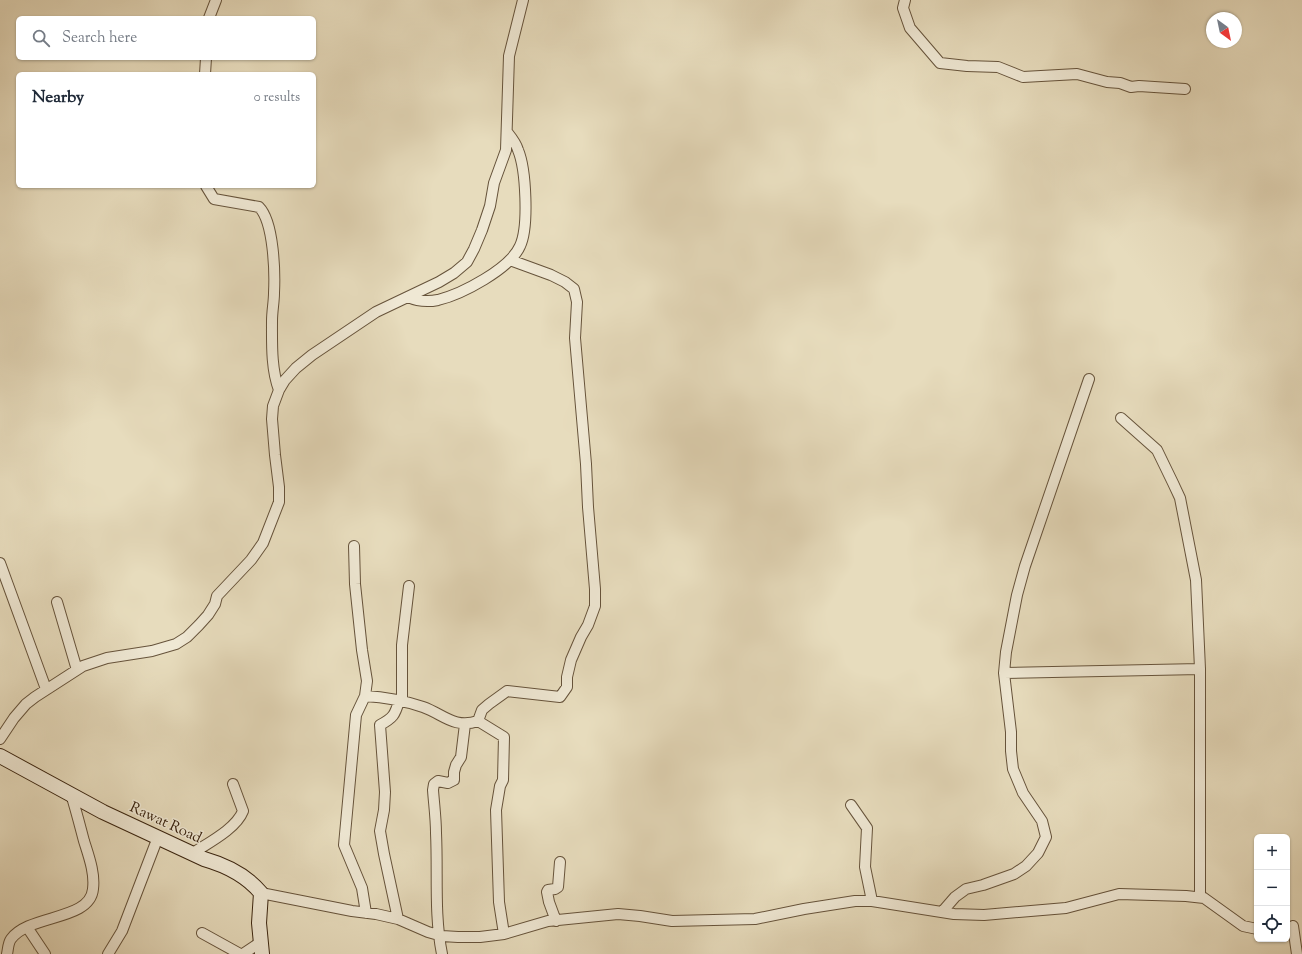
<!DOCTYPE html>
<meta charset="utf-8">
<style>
:root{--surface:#fff;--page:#f6f6f7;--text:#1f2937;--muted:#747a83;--line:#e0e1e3}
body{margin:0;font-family:"Sorts Mill Goudy",serif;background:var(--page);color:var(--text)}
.controls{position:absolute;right:12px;bottom:12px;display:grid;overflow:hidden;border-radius:6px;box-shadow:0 1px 3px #0004}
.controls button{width:36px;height:36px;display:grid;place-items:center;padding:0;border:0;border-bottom:1px solid var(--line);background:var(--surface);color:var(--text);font:20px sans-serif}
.compass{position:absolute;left:1206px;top:12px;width:36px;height:36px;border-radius:50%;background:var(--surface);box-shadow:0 1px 3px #0004;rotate:147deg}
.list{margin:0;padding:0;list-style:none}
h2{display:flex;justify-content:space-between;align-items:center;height:52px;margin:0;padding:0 16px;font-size:17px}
h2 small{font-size:13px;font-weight:400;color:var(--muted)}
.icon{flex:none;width:22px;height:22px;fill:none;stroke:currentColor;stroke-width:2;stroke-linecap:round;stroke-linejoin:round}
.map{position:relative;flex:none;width:1302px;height:954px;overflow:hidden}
.search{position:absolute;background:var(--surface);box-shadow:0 1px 3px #0004;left:16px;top:16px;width:300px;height:44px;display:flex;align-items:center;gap:10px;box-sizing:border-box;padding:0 14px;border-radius:6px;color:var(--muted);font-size:15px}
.panel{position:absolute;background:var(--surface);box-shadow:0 1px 3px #0004;left:16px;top:72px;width:300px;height:116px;border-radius:6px}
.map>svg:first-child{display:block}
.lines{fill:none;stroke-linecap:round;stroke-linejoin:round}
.minor-casing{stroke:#66533b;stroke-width:12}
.secondary-casing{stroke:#3b2510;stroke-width:16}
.minor{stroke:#efe8d4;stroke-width:10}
.secondary{stroke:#efe8d4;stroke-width:14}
.labels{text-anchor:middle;stroke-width:3;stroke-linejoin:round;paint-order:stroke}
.street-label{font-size:15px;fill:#3b2510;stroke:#efe8d4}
</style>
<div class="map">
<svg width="1302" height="954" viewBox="0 0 1302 954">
<rect width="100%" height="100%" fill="#e7dcbd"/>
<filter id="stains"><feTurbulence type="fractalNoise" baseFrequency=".005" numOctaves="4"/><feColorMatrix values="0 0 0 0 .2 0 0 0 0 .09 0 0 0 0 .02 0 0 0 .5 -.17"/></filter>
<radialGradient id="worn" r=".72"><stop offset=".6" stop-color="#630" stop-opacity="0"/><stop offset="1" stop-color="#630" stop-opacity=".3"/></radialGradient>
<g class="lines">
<!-- minor casing -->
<g class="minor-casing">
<path id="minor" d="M905,0L903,8L910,28L940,63L967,66L998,67L1023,77L1077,74L1107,82L1120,83L1131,87L1139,86L1185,89
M209,18L216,0
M205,74L206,58
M206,186L214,199L259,207C274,222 275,273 274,293C274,302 272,311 272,321C272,343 271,369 279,390
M408,297C417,301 428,302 438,300C462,294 510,269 520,246C529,227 526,169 518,150C516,143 511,137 507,132
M1121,418L1157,450L1173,483L1180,498L1196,580L1200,669V897
M354,546L355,584L362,650L367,681L365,696L356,715L344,845L362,888L366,913
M0,563L46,689
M57,602L77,670
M1004,673L1200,669
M365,696C384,697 405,701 423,707C443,714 454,729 478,721L482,710L489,704L507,691L560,697L567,687V677L571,660L581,637L588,625L595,606V589L588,507L586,464L575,338L577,302L574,289L565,282L551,275L510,260
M402,702V645L409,586
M478,721L504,737L503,780L500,786L496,810L499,902L504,934
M0,739L14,718L26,704L35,697L83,666L107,658L152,651L176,644L187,637L199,625L208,615L215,604L217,596L251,560L263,543L279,502V487L275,455L272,419L273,406L279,390L285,380L296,368L312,355L376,312L439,282L454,273L467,262L474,249L482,230L490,206L494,183L506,150L509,56L523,0
M851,805L867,828L865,867L872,901
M193,853C208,843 236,829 243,811L233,784
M261,893L352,911L376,914L398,919L428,932L442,936L458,937H480L504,934L548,921L618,914L640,916L672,921L755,919L804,909L855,901H872L954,914L984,915L1066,908L1119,894L1186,896L1204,898L1243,926L1257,929
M942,912L955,897L966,889L983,885L1014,874L1026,866L1038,853L1046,837L1042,821L1023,793L1013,769L1011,751V732L1004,673L1006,652L1017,595L1025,566L1089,379
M398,919L384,854L380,831L384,810L385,792L380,725C393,718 395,715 399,701
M556,921L549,902L547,892L548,890L555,889L558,887L560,862
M1293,926L1297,954
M27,927L45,954
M202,933L240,954
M7,954C8,950 8,943 11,939C29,914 90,921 93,889C95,873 89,857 84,841C80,826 76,810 71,794
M108,954L122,931L158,837
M243,954L261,942
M442,954C434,914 438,874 436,833C436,819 434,804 433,790L434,784L438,781L448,783L454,780V772L456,765L461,757L465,724"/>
</g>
<!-- secondary casing -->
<g class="secondary-casing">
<path id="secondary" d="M0,756L103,812L204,859C225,865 247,876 261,893L259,923L262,954"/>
</g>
<!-- minor -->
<use href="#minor" class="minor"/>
<!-- secondary -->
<use href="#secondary" class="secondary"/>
</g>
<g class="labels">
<!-- street labels -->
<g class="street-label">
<text transform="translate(166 822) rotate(25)" y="5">Rawat Road</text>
</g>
</g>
<rect width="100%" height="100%" filter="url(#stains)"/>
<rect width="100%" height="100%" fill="url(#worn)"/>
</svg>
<div class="controls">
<button>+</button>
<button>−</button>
<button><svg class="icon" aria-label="locate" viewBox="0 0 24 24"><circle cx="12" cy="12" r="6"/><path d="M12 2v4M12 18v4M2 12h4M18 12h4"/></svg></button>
</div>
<svg class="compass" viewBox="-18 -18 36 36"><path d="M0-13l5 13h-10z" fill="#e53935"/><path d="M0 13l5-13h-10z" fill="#747a83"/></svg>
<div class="search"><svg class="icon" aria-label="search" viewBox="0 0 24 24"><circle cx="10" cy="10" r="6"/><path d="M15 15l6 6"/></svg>Search here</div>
<section class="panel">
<h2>Nearby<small>0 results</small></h2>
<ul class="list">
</ul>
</section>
</div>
